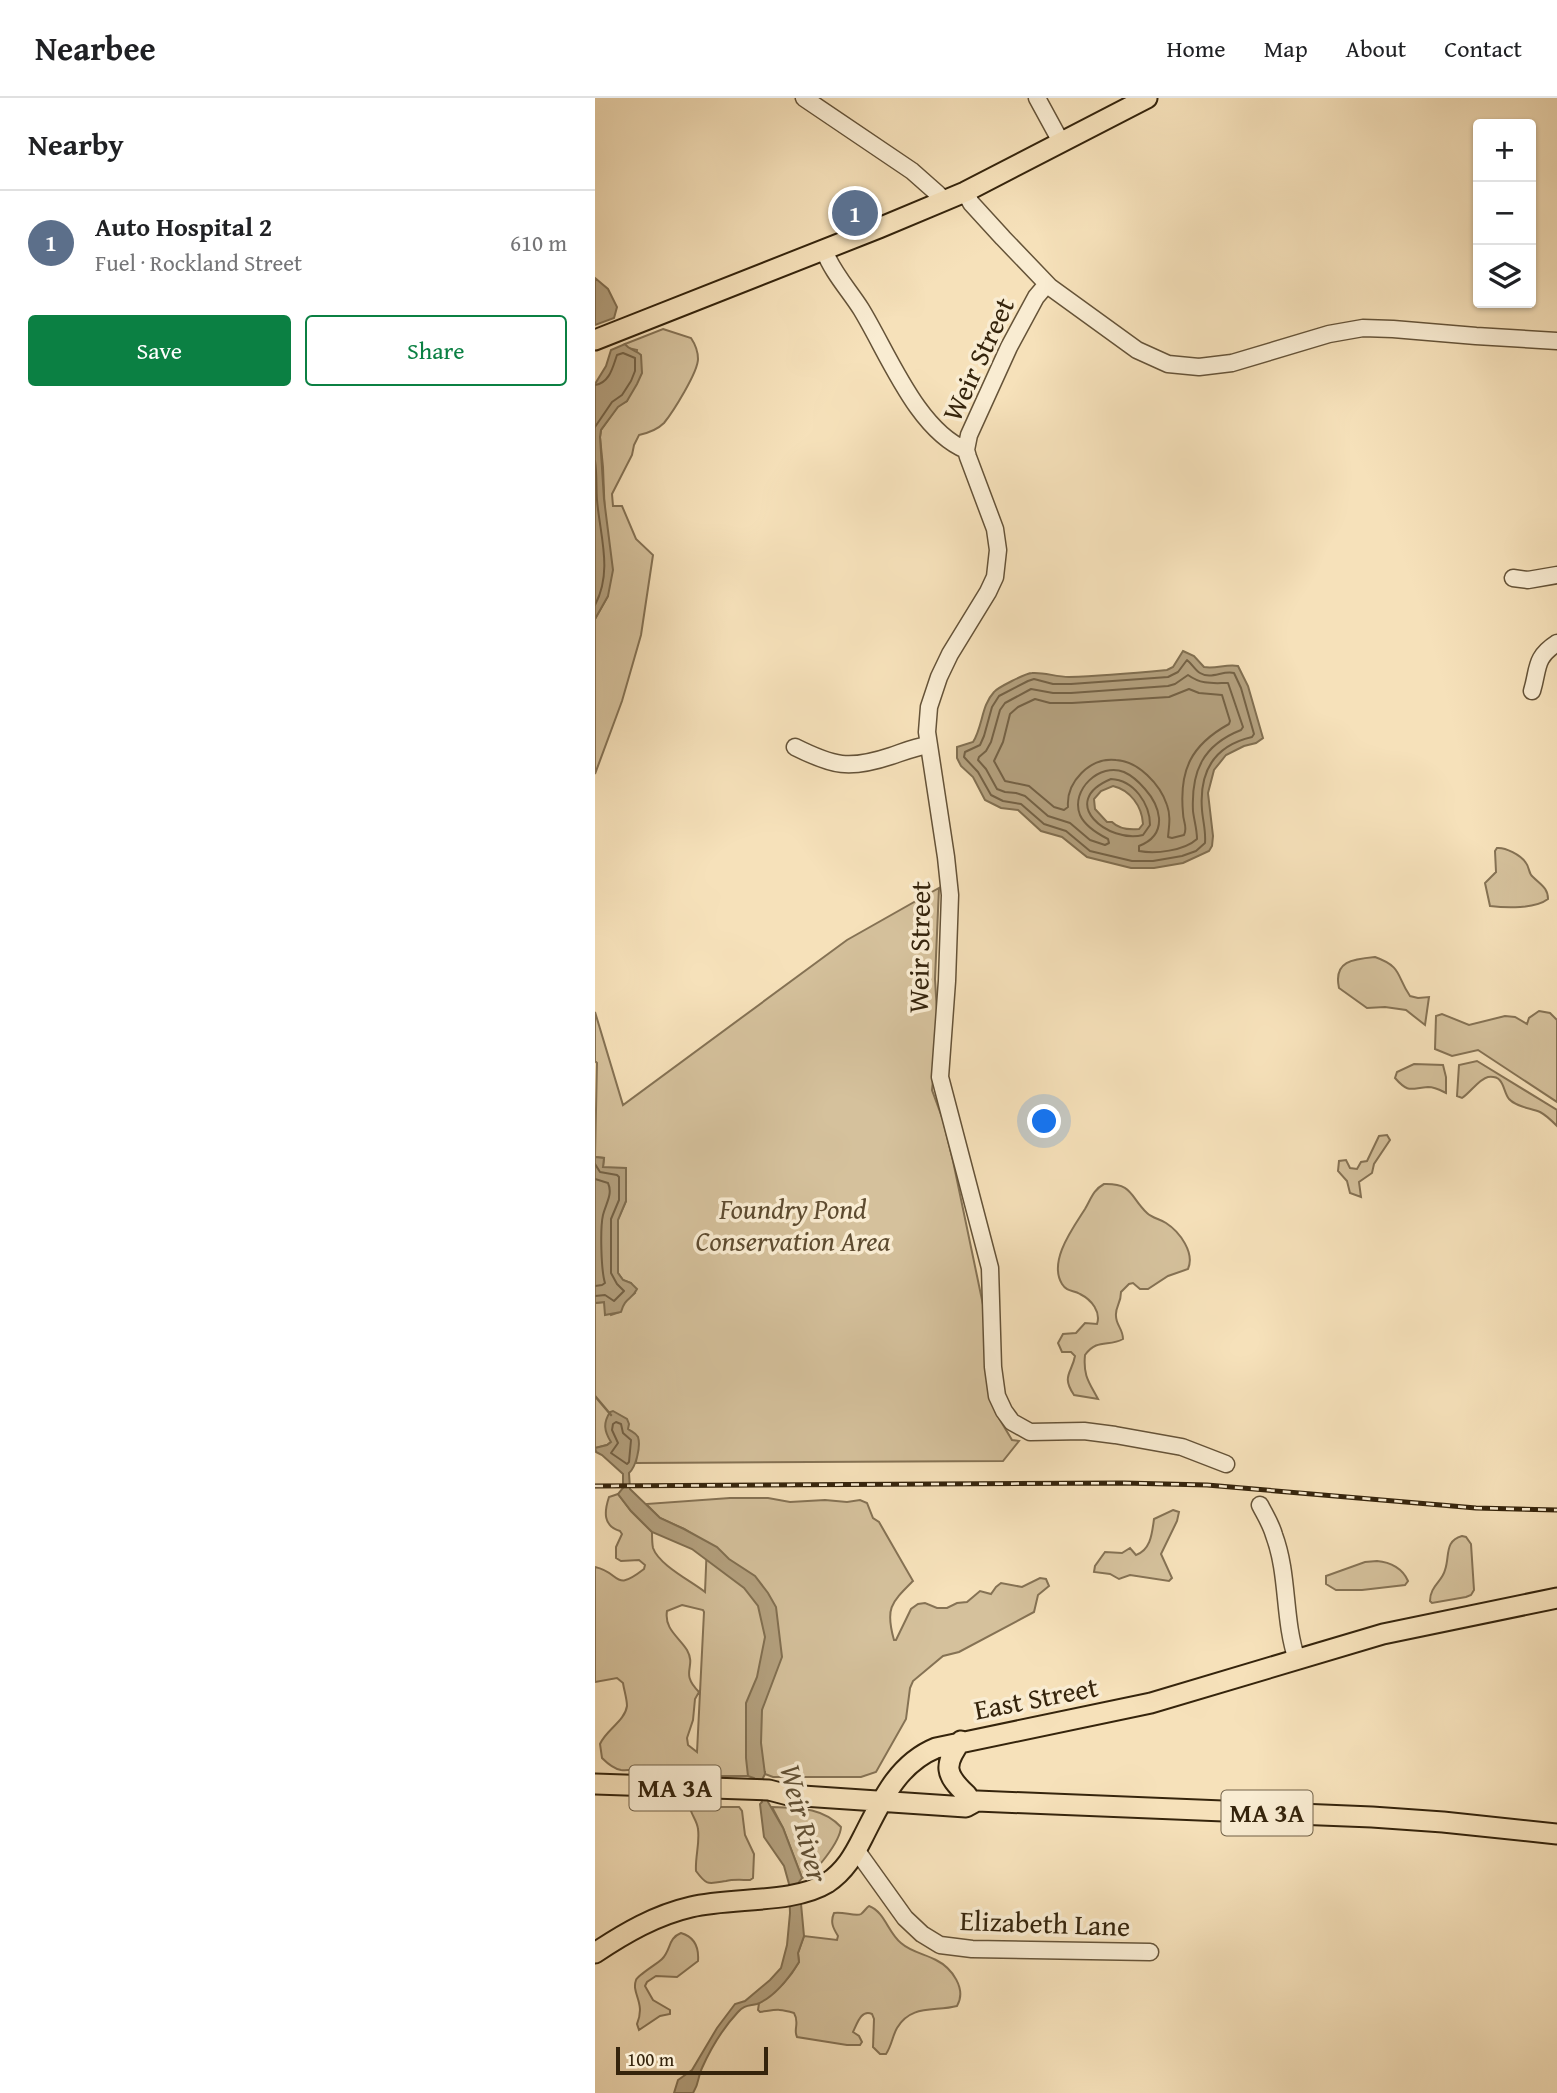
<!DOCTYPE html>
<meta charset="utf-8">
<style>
:root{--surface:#fff;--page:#f6f6f6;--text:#202124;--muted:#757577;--line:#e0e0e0;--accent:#0b8043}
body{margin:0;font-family:"Gentium Book Plus",serif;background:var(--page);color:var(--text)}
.controls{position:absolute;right:21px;top:21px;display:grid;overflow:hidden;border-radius:7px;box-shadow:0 2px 5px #0004}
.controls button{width:63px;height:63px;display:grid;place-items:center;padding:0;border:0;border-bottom:2px solid var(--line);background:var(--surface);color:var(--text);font:35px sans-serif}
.scale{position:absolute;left:21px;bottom:18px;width:152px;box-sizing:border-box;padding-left:7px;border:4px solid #35240c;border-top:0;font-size:19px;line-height:24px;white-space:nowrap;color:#35240c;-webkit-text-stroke:5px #f9ecd2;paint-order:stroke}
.you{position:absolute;left:450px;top:1024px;width:24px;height:24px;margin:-18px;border:5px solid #fff;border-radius:50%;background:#1a73e8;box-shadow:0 0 0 10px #1a73e833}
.badge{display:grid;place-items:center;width:46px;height:46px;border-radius:50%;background:var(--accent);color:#fff;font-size:23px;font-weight:700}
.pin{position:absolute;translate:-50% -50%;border:4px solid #fff;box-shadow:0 2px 7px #0006}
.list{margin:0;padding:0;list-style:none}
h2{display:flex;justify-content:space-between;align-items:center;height:91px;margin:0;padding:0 28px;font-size:30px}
h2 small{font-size:23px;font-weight:400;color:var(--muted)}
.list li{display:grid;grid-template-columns:46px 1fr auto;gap:21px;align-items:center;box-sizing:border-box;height:105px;padding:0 28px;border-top:2px solid var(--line)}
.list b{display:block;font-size:26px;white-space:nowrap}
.list p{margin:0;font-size:23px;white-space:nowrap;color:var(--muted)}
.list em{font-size:23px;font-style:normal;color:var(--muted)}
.actions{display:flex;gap:14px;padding:21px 28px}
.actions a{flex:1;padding:16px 0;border:2px solid var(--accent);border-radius:7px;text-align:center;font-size:24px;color:var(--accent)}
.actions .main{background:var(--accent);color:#fff}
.icon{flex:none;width:38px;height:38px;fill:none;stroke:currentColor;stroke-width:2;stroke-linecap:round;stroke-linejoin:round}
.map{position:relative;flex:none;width:962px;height:1995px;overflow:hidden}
header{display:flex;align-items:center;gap:42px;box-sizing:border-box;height:98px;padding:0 35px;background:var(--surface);border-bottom:2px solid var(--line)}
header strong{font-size:33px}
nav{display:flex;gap:38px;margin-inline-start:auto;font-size:24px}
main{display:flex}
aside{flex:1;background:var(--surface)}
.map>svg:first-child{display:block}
.green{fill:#d5c19c;stroke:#857254;stroke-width:2;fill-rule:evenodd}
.water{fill:#b4a17f;stroke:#816f51;stroke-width:2;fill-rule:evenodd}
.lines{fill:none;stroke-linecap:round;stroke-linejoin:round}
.shore{stroke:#746246;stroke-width:2}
.stream{stroke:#816f51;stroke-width:2.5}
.minor-casing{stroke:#655338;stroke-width:19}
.major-casing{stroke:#35240c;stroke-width:23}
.minor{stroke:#f9ecd2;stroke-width:16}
.major{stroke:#f6e1ba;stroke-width:19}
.rail-casing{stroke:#35240c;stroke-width:5}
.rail{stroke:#f9ecd2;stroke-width:2.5;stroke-dasharray:8;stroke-linecap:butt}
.labels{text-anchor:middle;stroke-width:7;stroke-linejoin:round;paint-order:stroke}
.shield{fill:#f9ecd2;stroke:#706047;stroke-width:2}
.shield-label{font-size:26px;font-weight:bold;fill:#35240c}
.street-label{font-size:28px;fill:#35240c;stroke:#f9ecd2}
.park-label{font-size:28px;font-style:italic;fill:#5d4b30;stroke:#f9ecd2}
.water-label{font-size:30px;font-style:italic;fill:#615034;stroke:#f9ecd2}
</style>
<header>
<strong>Nearbee</strong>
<nav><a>Home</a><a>Map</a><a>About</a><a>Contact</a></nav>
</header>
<main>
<aside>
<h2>Nearby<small></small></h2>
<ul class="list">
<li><span class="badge" style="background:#5c6f8a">1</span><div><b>Auto Hospital 2</b><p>Fuel · Rockland Street</p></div><em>610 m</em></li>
</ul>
<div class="actions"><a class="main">Save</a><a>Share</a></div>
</aside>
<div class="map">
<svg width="962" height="1995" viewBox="0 0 962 1995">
<rect width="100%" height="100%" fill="#f6e1ba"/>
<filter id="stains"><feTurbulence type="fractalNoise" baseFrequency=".00286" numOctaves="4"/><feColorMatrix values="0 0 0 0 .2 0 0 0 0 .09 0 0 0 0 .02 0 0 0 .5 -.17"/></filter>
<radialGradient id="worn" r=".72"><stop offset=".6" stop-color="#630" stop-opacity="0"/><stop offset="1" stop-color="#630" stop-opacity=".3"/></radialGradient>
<!-- green -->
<path class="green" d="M68,231L96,240C100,246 103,253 103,261C103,274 78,314 69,325C62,332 53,335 44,337L39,347L37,357L17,396L18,408H27L41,441L58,457L46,537L27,603L0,676V521L13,498L8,369L5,339L6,332L23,308L32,303L42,252L33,250L30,246Z
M902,750C910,749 926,757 931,765C935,770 933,775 938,779C946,787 953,790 953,801C940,811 911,810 895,808L890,785L901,774L900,753Z
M344,790L340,881L343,932L337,992L348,1022L358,1063L391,1221L392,1282L401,1315L417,1342L424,1343L408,1363L41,1365L43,1340L16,1344L12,1347L0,1350V1205L10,1204L16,1217L25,1214L28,1204L40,1195L36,1185L28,1182L23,1175V1121L31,1103L8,1069L9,1060L0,1059L2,965L0,963V914L28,1007L252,842Z
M780,859C808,869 801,878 815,898L823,900L834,899L830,927L811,912L790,909L772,910L744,890C738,863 758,861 780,859Z
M944,913L955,915L962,922V1004L883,952L857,958L840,951L841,918L847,916L874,927L910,918L920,919L932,926L934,920Z
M882,963L962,1012V1028C957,1023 951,1017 945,1014C935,1010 921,1009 914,1001C907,992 910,977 893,979C884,981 875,995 867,1000L862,998L864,967Z
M819,966L848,967L851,979V995C845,992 840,989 833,989C816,990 814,996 800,980L802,974Z
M792,1037L795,1042L779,1066L777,1075L764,1084L766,1099L755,1095L752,1083L743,1073L744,1063L751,1062L755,1070L762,1071L766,1064L772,1063L784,1038Z
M509,1086C538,1085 535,1099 552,1115C557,1120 565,1121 571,1125C585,1134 600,1155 593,1171L573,1178L553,1191H545L538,1185L534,1186L526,1194C526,1206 520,1209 521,1218C521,1227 528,1231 528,1241C514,1249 502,1240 490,1257C488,1278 494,1284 503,1301L479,1297C466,1278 477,1275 480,1258L476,1254H467L463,1245L468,1236L481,1235L490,1225L502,1226C506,1214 497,1202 485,1196C478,1192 472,1194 467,1186C453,1163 478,1130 490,1111C496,1101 498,1092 509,1086Z
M23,1396L36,1413L57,1434C57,1439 57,1445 58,1450C64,1467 96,1483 110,1494L112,1445L89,1431L65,1420L51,1406L135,1400H173L195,1404L230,1402L252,1404L265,1402L272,1405L278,1420L284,1424L318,1483C296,1505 290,1510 299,1542H301L316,1511L323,1506L330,1505L342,1510H352L362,1505L372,1504L385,1493L396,1496L401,1489L406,1485L427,1489L445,1480L451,1481L454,1488L443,1497L439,1514L364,1554L348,1558L318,1583L315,1590L311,1621L281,1674L266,1679H178L170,1676V1674H153V1678C119,1678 86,1679 53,1672C44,1670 35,1673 26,1672C19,1671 12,1665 7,1660L5,1646C11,1632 30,1623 32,1608C32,1601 29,1592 28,1585L22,1580L0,1584V1469C27,1475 18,1495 49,1471L50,1467L44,1462L26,1463L21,1460V1449L27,1436L25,1433C8,1428 9,1414 14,1399ZM87,1507L108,1512L109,1514L102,1654L93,1647L92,1640L98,1622L100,1601L104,1594C84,1574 102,1570 92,1552C84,1539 69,1531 72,1513Z
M578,1412L584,1414L582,1423L566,1456L577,1480L574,1483L535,1477L524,1481L515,1476L499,1474L500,1468L510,1454L527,1455L535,1450L541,1457C556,1452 557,1435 559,1421Z
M867,1438L871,1439L876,1446L879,1492L876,1497L871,1499L837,1505L835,1503C835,1488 847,1484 850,1472C855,1458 849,1443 867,1438Z
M782,1463C796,1464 808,1471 813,1483L810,1487L767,1492H741L731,1486V1478L770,1464Z
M105,1707L122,1709H144L147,1713L150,1737L159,1756L158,1780L155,1782C147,1782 138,1781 131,1783C113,1786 112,1788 101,1773C100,1759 105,1745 103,1731C102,1722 96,1717 95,1709Z
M177,1709C203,1710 227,1709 246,1729C245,1743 221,1776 207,1780L188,1730Z
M274,1808C290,1814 293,1835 306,1845C316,1854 330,1856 341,1862C357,1870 372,1891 362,1908C340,1914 316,1906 302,1930C297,1939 297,1947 291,1956H285L278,1949L279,1921L277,1916C266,1911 262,1926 258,1934L264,1938L267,1944L265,1947H252L202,1939C198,1931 205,1925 199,1915C184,1910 180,1912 165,1914L163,1912L164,1905C181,1895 194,1882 204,1864L203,1855L209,1838L242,1842L243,1838C238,1830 235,1824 239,1815C247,1813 261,1819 266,1816C269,1814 271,1810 274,1808Z
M86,1835C100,1839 104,1850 103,1863L82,1879L61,1878L52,1884L50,1888L58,1902L75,1912V1916L65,1918L44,1932L42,1926C51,1904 36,1896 41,1882C43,1877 62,1866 67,1861C76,1852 73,1840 86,1835Z"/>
<!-- water -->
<path class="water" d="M0,180L13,191L22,209L19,220L0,227Z
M30,246C34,252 41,252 46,257L47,275L42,286L32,303L23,309L6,332L5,339L9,401L18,472L13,498L0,521V286L11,268L16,252Z
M588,553L599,558L609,569C621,571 631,566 643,568L653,588L668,640L661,645L649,648L631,657L619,672L613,695L618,738L617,748L614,753L588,765L559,770H536L492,759L467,739L446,733L423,712L406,710L390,702L378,679L366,668L362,660V649L378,644C388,628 386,608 399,594C402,590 431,575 437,575C449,574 461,579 474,579C507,578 540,575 572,572L578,569ZM518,688C535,692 547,708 548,726L544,731C534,732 524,731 517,724H512L500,711L499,701L506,693Z
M0,1059L9,1060L8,1069L31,1070V1103L23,1122V1175L28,1182L36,1185L42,1191C37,1202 30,1199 26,1214L10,1217L9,1204L0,1205Z
M18,1313L32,1321L34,1326L33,1331C37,1334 41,1335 43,1339C46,1348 41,1369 34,1375L35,1391L65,1420L89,1431L122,1449L134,1461L160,1478L173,1495L181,1509L187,1559L167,1612L166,1645L170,1676L168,1680L173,1704L188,1730L207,1780L204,1784L209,1838L203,1855L204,1864C194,1880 180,1899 162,1906C154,1908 149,1907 143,1914C128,1930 116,1950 107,1970C102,1980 105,1984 98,1995H79L83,1982L97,1972L122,1930L140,1906L150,1903L175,1882L186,1870L192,1847L195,1815L194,1786L189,1768L169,1739L165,1706L167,1704L159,1680L153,1678L151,1660V1605L162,1579L170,1539L163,1508L149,1490L97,1451L57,1434L36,1413L23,1396L28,1390V1376L7,1357L1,1354L0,1350L12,1347L16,1344C9,1333 8,1325 15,1314Z"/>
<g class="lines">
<!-- shore -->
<path class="shore" d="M0,287C15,285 18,268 22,257L28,255L40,260V273L36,283L27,297L17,304L0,329
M0,363C2,376 1,389 2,402C5,438 18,473 0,507
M592,562C597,566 600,572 605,575C616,582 628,572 639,575L646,590L659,636L657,639C618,648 604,674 607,712C608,724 611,733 610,745L601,753L587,758L558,763H537L495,753L471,733L449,726L426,706L408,703L396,697L383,674L369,659L370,654L385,647L389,638L397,609L404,598L433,583L439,581L458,586H476L573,579L583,574Z
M593,577C607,587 618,585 633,585L648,629L646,632C608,647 596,673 598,713C599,722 602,731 602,741C589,753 560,756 544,753V748C557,743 565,734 564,720C563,709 558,700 550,691C544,684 538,678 529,674C505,664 475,692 485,717C490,728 503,736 513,741L514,745L510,747L495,742L475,725L453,718L430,698L421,695L410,694L402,691L391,671L383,662L384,659L391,653L396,644L405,612L410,605L436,591L458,595H476L573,588L580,586Z
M594,591L604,595L627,597L635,623L634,626C596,647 584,672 588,715C588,724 593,729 589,737L577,740L573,739C574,728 576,718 572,707C565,686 543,663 521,662C495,659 471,684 473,709L469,712L459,709L434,688L410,683L399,663L408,644L415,616L423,609L440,601L455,605H477L574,599Z
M516,681C539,682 555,706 555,727L548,737C514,746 461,704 516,681Z
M0,1066L5,1074L22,1077L24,1079V1102L16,1121V1175L22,1186L29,1193L19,1203L10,1197L0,1198
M0,1081L13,1085C18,1096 11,1105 8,1117C5,1130 6,1172 10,1185L7,1187L0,1188
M21,1324L26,1326L28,1335L36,1342L34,1364L32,1366L16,1355L23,1345L17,1332L18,1326Z"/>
<!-- stream -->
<path class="stream" d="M0,1298L16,1317"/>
<!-- minor casing -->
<g class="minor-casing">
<path id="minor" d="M209,0L317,73L343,96L348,103
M442,0L466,44
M370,94L376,105L408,140L455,189L542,252L573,266L604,269L637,265L734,236L768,230L798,231L881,238L962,243
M229,152C237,174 254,192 266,211C293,255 322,332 371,352
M452,186L441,199L414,249L374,337L371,352L373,359L400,431L403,452L400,479L393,494L355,556L344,579L334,609L332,634L351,759L355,797L352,883L345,979L395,1170L398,1269L402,1298L409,1313L417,1324L435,1334L489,1333L520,1337L587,1349L631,1366
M918,480L933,482L962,477
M937,593C944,570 939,560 962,545
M200,649C238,668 254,672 296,658C308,654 320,649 333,647
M665,1407C670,1417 676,1426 679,1437C694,1477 688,1521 702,1562
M262,1753L310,1820L327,1836L345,1847L377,1851L555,1854"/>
</g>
<!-- major casing -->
<g class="major-casing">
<path id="major" d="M0,242L284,130L370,94L552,0
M366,1643C348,1667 350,1677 372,1697
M0,1686L174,1692L193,1697L371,1709L382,1703L777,1719L848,1724L962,1736
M0,1855C30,1835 61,1817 96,1809C137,1799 198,1806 232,1785C250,1773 259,1757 268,1739C286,1704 302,1666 341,1650L556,1605L788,1536L962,1500"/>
</g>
<!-- minor -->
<use href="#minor" class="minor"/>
<!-- major -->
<use href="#major" class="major"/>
<!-- rail casing -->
<g class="rail-casing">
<path id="rail" d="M0,1388L529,1385L612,1387L881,1410L962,1412"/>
</g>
<!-- rail -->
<use href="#rail" class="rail"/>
</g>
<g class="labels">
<!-- shield labels -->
<g class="shield">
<rect x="34.5" y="1667.5" width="91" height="45" rx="5"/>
<rect x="626.5" y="1692.5" width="91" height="45" rx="5"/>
</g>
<g class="shield-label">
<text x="80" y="1699">MA 3A</text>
<text x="672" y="1724">MA 3A</text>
</g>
<!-- street labels -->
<g class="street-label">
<text transform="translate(383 261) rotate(-65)" y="10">Weir Street</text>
<text transform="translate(324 849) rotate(-89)" y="10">Weir Street</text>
<text transform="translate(441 1600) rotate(-11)" y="10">East Street</text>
<text transform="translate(450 1825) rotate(2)" y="10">Elizabeth Lane</text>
</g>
<!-- park labels -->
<g class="park-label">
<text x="198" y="1121">Foundry Pond<tspan x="198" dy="32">Conservation Area</tspan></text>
</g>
<!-- water labels -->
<g class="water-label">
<text transform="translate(209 1725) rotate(76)" y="10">Weir River</text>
</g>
</g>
<rect width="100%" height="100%" filter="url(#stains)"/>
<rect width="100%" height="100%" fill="url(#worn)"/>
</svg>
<div class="controls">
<button>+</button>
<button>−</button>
<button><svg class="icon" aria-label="layers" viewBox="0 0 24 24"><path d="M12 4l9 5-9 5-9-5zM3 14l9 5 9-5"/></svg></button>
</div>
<div class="scale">100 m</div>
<div class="you"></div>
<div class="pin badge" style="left:260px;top:115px;background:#5c6f8a">1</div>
</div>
</main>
